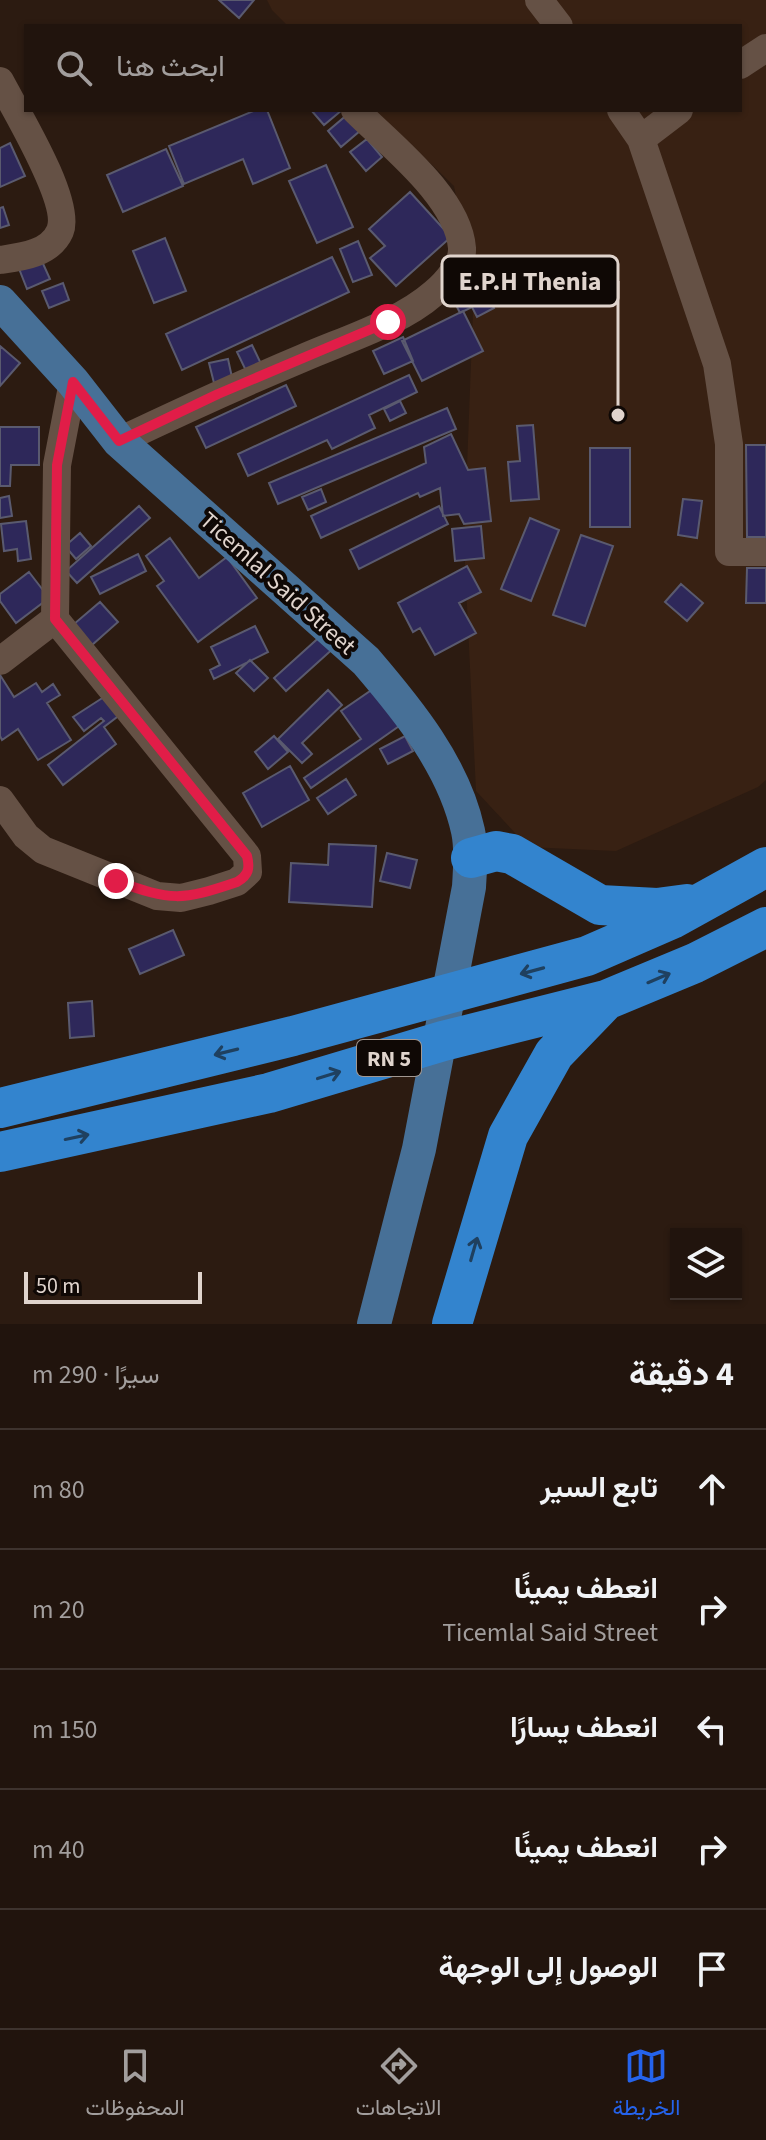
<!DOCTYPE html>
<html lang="ar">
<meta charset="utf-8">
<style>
:root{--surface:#21140d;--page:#2d211b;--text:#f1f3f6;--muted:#a29e9d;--line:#3e332e;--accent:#2563eb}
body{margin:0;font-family:"Source Sans 3",Vazirmatn,sans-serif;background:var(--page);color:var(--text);direction:rtl}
.controls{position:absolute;right:24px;bottom:24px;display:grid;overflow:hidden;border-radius:0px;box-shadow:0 2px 6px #0004}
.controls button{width:72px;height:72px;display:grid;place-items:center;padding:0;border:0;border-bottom:2px solid var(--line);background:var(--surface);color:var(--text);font:40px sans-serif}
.scale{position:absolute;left:24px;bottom:20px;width:178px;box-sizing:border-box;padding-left:8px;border:4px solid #e0d4cd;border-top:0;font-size:22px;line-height:28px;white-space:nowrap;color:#e0d4cd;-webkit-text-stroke:6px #0f0805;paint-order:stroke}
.stop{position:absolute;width:24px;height:24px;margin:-18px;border:6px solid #e11d48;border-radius:50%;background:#fff}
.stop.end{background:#e11d48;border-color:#fff;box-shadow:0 2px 8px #0008}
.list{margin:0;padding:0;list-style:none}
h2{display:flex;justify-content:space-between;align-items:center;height:104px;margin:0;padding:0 32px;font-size:34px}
h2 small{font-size:26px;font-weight:400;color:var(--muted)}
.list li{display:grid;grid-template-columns:52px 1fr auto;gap:24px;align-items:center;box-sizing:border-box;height:120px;padding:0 32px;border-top:2px solid var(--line)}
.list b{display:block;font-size:30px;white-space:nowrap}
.list p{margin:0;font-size:26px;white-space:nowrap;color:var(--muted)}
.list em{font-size:26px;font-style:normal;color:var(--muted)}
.icon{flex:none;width:44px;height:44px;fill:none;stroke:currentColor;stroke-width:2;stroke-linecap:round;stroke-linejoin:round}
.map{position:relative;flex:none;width:766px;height:1324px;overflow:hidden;direction:ltr}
.search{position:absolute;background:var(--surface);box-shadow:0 2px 6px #0004;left:24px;right:24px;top:24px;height:88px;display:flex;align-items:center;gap:20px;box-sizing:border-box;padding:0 28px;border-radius:0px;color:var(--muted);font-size:30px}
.sheet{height:704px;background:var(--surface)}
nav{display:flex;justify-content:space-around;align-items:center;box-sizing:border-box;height:112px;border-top:2px solid var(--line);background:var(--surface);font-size:22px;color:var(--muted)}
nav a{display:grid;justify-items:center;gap:4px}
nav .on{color:var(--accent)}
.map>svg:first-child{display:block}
.built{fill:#382113}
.building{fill:#2e285a;stroke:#5a5a6f;stroke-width:2}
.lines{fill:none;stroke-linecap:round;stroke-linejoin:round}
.minor{stroke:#655145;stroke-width:28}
.major{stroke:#477097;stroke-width:34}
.highway{stroke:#3384ce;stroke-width:40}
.oneway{stroke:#1f405f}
.route{stroke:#e11d48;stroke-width:10}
.labels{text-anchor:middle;stroke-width:8;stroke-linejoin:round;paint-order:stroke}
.shield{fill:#0f0805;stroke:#a19791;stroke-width:2}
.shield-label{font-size:22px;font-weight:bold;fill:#e0d4cd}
.street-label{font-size:24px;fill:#e0d4cd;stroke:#0f0805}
.leader{fill:none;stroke:#e0d4cd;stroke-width:3}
.callout-dot{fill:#e0d4cd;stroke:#0f0805;stroke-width:3}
.callout{fill:#0f0805;stroke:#e0d4cd;stroke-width:3}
.callout-label{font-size:26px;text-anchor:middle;font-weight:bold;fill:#e0d4cd}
</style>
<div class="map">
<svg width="766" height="1324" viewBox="0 0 766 1324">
<rect width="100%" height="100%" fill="#2c1b11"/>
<!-- built -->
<path class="built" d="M267,0H766V780L758,787L616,851L528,847L476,791L464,544L474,286L454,186L375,110H740V26H288L272,10Z"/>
<!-- building -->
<path class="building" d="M219,0H254L239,18Z
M256,110H267L290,168L253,184L243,159L184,184L169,146Z
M311,110H342L324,125Z
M348,114L361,130L341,147L328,131Z
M367,139L382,157L366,171L350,152Z
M10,143L25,176L0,187V148Z
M166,149L183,186L123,212L107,175Z
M326,165L353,227L317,243L289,181Z
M410,192L451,237L396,286L370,258L385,246L369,229Z
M3,207L9,225L0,228V208Z
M165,238L186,291L154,303L133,251Z
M358,241L372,275L353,282L340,249Z
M40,257L50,279L27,289L18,266Z
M332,257L349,292L182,370L166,334Z
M477,274L494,308L477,317L472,307L460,313L448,289Z
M63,283L69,300L49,308L42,291Z
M463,311L483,351L422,381L402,341Z
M403,337L413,361L384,374L373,351Z
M252,345L264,370L249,377L237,352Z
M0,346L20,363L0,386Z
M228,359L233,382L215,387L209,363Z
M409,375L417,392L369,415L375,428L332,449L327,440L248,476L238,454Z
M286,385L296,406L206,448L196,427Z
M400,401L406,413L390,421L384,409Z
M447,408L456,429L278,504L269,483Z
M533,425L539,499L511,501L508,462L520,461L517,426Z
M0,427H39V465H11L10,486H0Z
M451,434L468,470L485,468L491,521L464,524L459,514L443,516L440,488L420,497L418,493L321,538L311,516L426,463L424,447Z
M746,445H766V537H747Z
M590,448H630V527H590Z
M321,489L326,502L308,510L302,497Z
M9,496L12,516L0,518V498Z
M683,499L702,501L697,538L678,535Z
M139,506L150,518L77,583L66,571Z
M439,506L448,524L359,569L350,550Z
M530,518L559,530L531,601L501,589Z
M26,521L31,559L18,561L17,549L4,551L1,524Z
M481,526L484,558L455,561L452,529Z
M80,533L91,546L76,559L65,546Z
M581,535L613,546L585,626L553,615Z
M170,538L199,578L227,557L257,598L198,642L157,586L164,581L146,556Z
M138,554L146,571L100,594L91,577Z
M467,566L481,592L459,603L476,633L435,655L420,628L413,632L398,603Z
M747,568H766V603H746Z
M29,572L49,598L16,623L0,601V594Z
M681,584L703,603L687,621L665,602Z
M100,602L118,622L92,645L74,624Z
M255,626L268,652L214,679L210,670L220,665L211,647Z
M324,633L336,646L286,691L274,678Z
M250,660L268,678L254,691L236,673Z
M0,675L14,697L36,683L42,692L53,684L60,695L47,703L71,740L38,760L18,729L2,740L0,736Z
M376,687L402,724L311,788L304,778L361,739L341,711Z
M328,690L342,705L302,743L312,754L302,763L278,739Z
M107,695L121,714L104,727L116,744L63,785L48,765L104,721L101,718L84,731L73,717Z
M274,736L288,752L268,769L255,752Z
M405,736L413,751L388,764L380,749Z
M290,766L309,800L262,827L243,793Z
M346,779L356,795L328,814L317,798Z
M329,844L376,846L372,907L289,902L291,863L328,865Z
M387,853L417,860L410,888L380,881Z
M173,930L184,955L140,974L129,949Z
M92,1001L94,1036L70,1038L68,1003Z"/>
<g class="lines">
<!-- minor -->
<path class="minor" d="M539,0L559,26
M740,65L766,48
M0,81C15,110 72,202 60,231C50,254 21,257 0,260
M621,110L641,139L717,364L729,444V552H766
M641,139L679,110
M119,441C180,412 241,384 303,358C344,340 400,323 434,293C446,283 463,264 462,248C458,197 390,145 355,110
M0,661L55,619
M0,800L26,836L43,850L157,896L181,898L209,891L237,882L248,872L247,856L55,619L57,465L73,382"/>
<!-- major -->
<path class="major" d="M0,302L73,382L119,441L366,661C408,710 454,766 468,831C472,849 470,868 469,887L419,1149L374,1324"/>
<!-- highway -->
<path class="highway" d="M471,858L496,851L512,854L600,905L657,908L687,904
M0,1108L293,1036L587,956L672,919L766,867
M0,1152L269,1093L443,1041L606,1000L695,963L766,927
M452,1324L508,1136L554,1054L606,1000"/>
</g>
<!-- one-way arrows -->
<defs><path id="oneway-shaft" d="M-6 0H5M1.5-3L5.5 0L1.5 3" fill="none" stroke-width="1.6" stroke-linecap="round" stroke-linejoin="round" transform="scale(2)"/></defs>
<g class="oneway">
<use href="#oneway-shaft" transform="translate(532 971) rotate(165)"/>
<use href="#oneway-shaft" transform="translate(659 978) rotate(-23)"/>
<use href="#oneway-shaft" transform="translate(226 1052) rotate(166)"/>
<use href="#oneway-shaft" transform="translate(329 1075) rotate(-17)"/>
<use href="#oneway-shaft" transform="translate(77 1137) rotate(-12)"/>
<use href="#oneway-shaft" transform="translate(474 1249) rotate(-74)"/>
</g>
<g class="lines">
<!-- route -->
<path class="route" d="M116,881C172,901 181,901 237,882C249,875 250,868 247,856L55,619L57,465L73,382L119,441L218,394L388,322"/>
</g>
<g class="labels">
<!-- shield labels -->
<rect class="shield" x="357" y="1040" width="64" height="36" rx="6"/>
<g class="shield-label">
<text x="389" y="1066">RN 5</text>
</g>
<!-- street labels -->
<g class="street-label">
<text transform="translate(278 583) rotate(42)" y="8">Ticemlal Said Street</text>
</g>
</g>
<!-- callouts -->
<path class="leader" d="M618 415L618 281"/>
<circle class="callout-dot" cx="618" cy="415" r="8"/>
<rect class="callout" x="442" y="256" width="176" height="50" rx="8"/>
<g class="callout-label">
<text x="530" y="290">E.P.H Thenia</text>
</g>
</svg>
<div class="controls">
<button><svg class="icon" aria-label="layers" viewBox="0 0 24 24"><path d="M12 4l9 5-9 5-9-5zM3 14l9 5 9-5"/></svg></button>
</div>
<div class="scale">50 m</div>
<div class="stop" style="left:388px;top:322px"></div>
<div class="stop end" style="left:116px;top:881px"></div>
<div class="search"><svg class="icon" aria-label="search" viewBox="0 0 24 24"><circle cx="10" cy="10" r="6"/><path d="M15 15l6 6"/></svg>ابحث هنا</div>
</div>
<section class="sheet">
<h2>4 دقيقة<small>سيرًا · 290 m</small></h2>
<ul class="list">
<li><svg class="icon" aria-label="ahead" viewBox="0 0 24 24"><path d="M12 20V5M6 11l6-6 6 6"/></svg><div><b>تابع السير</b></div><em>80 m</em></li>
<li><svg class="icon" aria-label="right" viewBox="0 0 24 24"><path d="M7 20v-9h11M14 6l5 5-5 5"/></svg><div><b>انعطف يمينًا</b><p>Ticemlal Said Street</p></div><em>20 m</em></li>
<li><svg class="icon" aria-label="left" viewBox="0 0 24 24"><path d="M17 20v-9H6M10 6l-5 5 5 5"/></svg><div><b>انعطف يسارًا</b></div><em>150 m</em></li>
<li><svg class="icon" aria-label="right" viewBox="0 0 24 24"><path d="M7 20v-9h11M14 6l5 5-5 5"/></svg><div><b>انعطف يمينًا</b></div><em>40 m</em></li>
<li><svg class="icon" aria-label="arrive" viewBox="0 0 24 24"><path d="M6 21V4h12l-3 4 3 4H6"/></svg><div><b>الوصول إلى الوجهة</b></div></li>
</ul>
</section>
<nav>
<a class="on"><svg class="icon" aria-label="map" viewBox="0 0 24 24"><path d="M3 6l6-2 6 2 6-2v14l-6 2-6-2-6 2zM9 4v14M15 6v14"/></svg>الخريطة</a>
<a><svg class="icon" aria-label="directions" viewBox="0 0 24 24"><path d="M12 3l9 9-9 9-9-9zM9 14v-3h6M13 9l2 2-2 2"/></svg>الاتجاهات</a>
<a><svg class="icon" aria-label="saved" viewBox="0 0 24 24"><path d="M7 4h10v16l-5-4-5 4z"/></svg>المحفوظات</a>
</nav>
